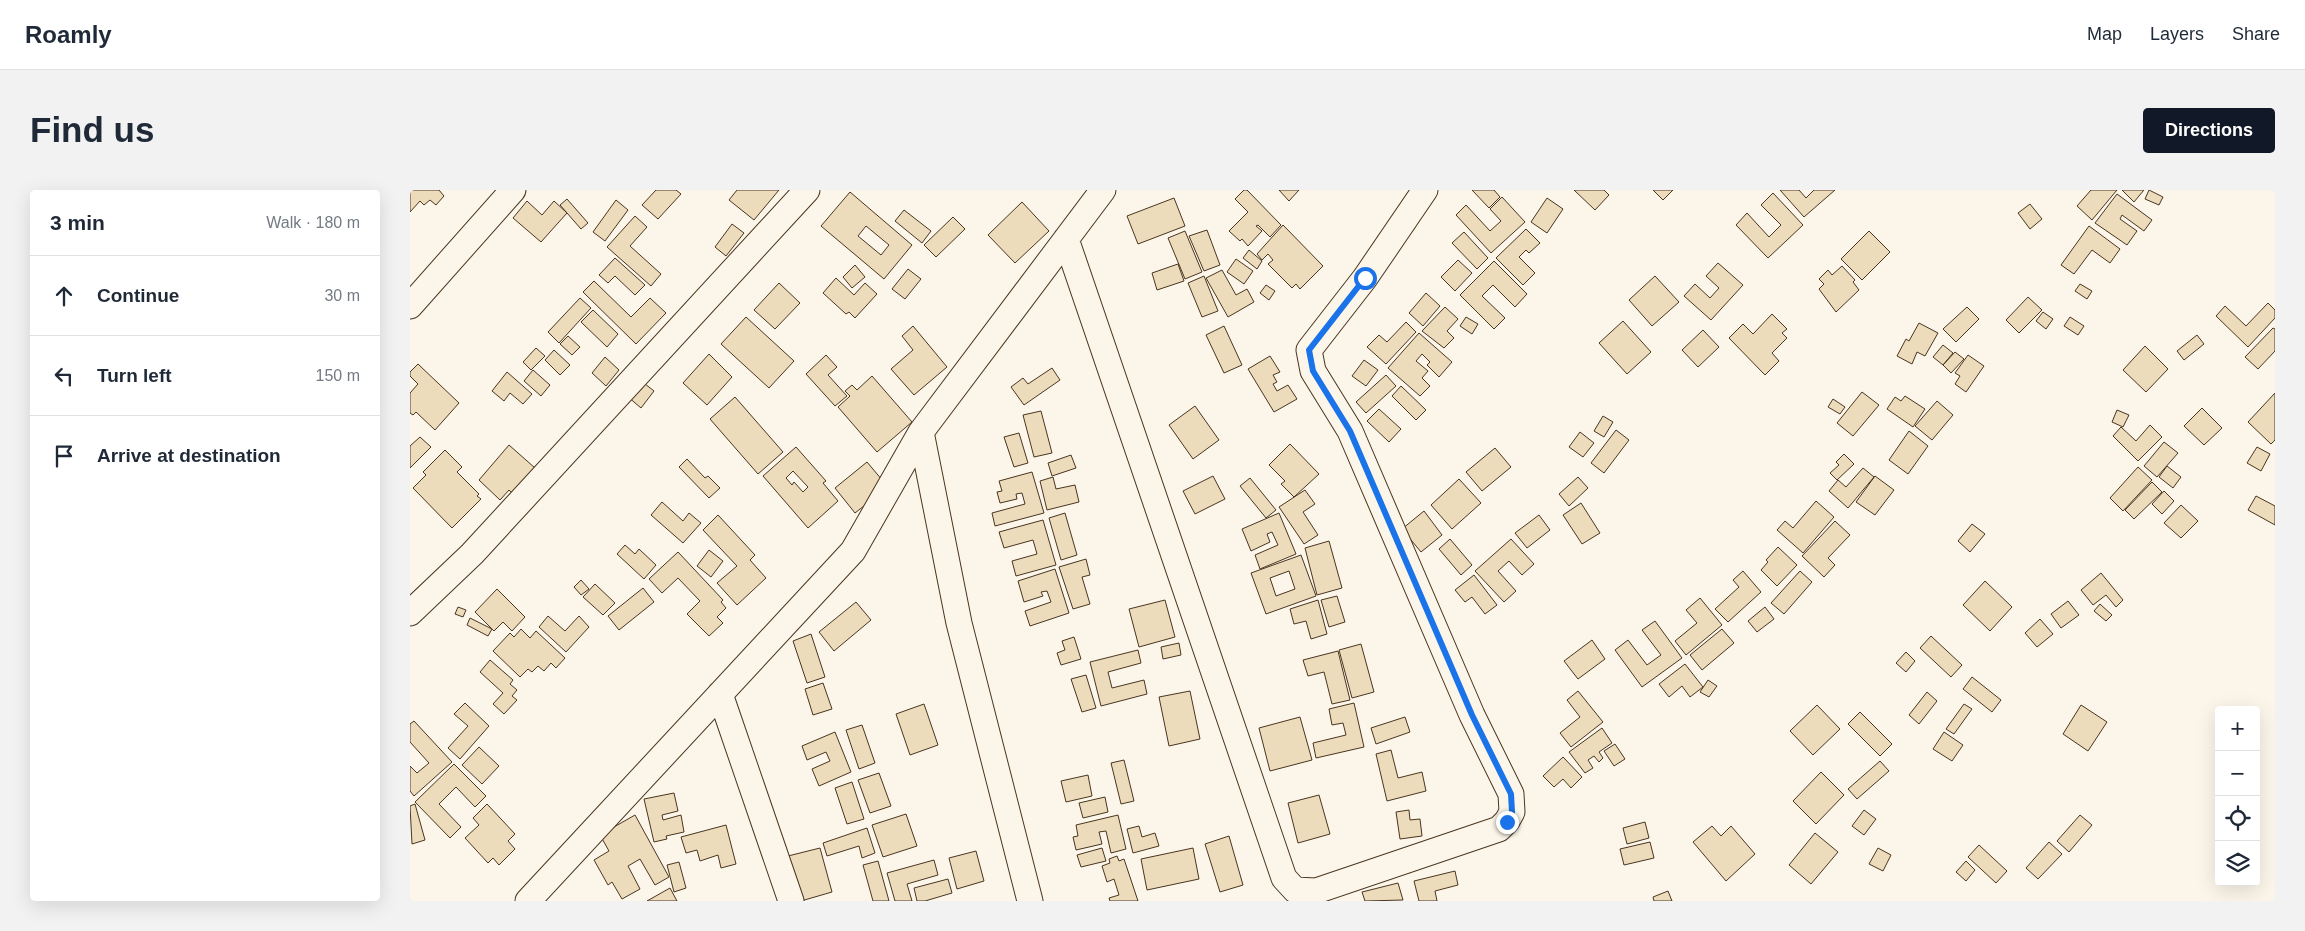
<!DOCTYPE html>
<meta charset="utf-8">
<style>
:root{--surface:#fff;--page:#f2f2f3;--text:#1f2937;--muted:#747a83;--line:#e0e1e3;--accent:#111827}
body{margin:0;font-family:Helvetica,sans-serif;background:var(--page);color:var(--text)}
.controls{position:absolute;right:15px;bottom:15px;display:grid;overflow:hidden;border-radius:5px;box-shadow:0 5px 20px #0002}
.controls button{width:45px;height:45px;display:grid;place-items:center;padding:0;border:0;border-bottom:1px solid var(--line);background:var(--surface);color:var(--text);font:25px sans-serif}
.stop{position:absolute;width:15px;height:15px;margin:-11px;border:4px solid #1a73e8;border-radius:50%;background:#fff}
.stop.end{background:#1a73e8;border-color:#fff;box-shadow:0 1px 5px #0008}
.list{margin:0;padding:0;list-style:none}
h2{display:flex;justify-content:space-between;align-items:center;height:65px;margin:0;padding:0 20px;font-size:21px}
h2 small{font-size:16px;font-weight:400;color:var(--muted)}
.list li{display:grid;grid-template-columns:32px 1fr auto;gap:15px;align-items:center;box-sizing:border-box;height:80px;padding:0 20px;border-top:1px solid var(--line)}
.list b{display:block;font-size:19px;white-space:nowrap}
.list em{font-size:16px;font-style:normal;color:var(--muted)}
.icon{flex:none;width:28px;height:28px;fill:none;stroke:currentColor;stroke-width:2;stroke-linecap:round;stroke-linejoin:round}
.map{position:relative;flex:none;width:1865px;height:711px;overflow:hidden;border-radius:5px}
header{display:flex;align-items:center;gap:30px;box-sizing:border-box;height:70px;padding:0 25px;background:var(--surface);border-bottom:1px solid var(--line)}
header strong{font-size:24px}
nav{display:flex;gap:28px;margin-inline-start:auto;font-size:18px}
.intro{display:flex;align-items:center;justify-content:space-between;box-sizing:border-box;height:120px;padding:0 30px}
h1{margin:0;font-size:35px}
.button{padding:12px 22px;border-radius:5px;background:var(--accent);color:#fff;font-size:18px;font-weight:700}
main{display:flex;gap:30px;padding:0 30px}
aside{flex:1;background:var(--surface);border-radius:5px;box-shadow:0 5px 20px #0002}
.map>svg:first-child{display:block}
.building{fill:#ecdcbc;stroke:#4a3520;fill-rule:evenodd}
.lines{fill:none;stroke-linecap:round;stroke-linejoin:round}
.minor-casing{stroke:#4a3520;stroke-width:27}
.minor{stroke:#fbf6e9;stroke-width:25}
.route{stroke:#1a73e8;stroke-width:6}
</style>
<header>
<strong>Roamly</strong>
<nav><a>Map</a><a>Layers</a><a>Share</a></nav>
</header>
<div class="intro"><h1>Find us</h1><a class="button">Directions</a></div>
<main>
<aside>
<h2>3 min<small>Walk · 180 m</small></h2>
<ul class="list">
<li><svg class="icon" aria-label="ahead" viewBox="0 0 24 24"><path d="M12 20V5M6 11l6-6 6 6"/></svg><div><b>Continue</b></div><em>30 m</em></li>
<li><svg class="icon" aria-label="left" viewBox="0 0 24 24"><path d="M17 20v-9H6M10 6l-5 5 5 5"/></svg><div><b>Turn left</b></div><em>150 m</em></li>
<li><svg class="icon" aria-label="arrive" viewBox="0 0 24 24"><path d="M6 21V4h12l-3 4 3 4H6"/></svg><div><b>Arrive at destination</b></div></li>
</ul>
</aside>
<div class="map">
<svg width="1865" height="711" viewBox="0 0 1865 711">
<rect width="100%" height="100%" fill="#fbf6e9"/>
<!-- building -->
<path class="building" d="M0,0H29L34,6L26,15L20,10L14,15L10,11L0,22Z
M246,0H266L271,4L248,29L232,15Z
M327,0H369L344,30L319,10Z
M834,0H837L871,35L860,47L848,35L846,36L852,41L838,56L832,49L830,51L819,41L838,22L825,9Z
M869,0H889L879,11Z
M1062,0H1084L1090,7L1079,18Z
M1164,0H1194L1199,5L1185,20Z
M1243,0H1263L1253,10Z
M1370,0H1389L1396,8L1404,0H1425L1394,27Z
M1681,0H1707L1682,30L1667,16Z
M1712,0H1734L1724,12Z
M1739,0L1753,7L1749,15L1735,9Z
M440,2L502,55L474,89L411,36ZM456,36L479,55L471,65L448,46Z
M1363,3L1393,35L1358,68L1326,35L1337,23L1359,47L1371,35L1351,15Z
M1707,4L1742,30L1734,41L1712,25L1710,29L1727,41L1717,55L1685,33Z
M1092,7L1115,32L1081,63L1046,25L1056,15L1080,41L1091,31L1080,19Z
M764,8L775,36L728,54L717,26Z
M1137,8L1153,19L1137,43L1121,32Z
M157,9L178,33L171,39L150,15Z
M206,10L218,20L195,51L183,42Z
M117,11L132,25L144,11L157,23L131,52L103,28Z
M612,12L639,41L605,73L578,45Z
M1620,14L1632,29L1620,39L1608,23Z
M494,20L521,41L512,53L485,31Z
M225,26L237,37L220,56L251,84L241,96L197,57Z
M543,27L555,39L526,67L514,55Z
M322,34L334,43L316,66L305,57Z
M873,35L913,76L890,99L886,94L882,98L858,74L863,70L858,64L852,70L847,64Z
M1679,36L1710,59L1700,73L1682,60L1664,84L1651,75Z
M1116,39L1130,53L1119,63L1116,60L1109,67L1125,83L1113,95L1086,68Z
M797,40L810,75L794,81L779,46Z
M775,41L792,82L775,89L758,48Z
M1459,41L1480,62L1452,90L1431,69Z
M1054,42L1078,68L1067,79L1042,53Z
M839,60L852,71L847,79L833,68Z
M205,68L235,95L225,105L205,86L198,93L189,85Z
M826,69L843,81L834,94L817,82Z
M1048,70L1062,83L1045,101L1031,87Z
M1084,71L1117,104L1105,117L1083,95L1072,106L1095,128L1084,139L1050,105Z
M1308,73L1333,95L1301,130L1274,106L1285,94L1300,108L1309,98L1296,86Z
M768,74L774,91L747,100L742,83Z
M445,75L455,87L442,98L433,87Z
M1432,76L1445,90L1443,92L1449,100L1426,122L1409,99L1414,94L1409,89L1418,80L1422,85Z
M498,79L511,89L495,109L482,99Z
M812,80L826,105L837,99L844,112L818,127L796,88Z
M794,86L808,121L792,127L778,93Z
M1245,86L1269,112L1242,136L1219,110Z
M426,88L444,105L455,93L467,104L445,128L439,122L436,124L413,103Z
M184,91L221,127L240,108L256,123L226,154L173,102Z
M369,93L390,113L365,139L344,120Z
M1670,94L1682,101L1677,109L1665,101Z
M856,95L865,101L859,110L850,103Z
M1016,103L1030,116L1013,136L999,123Z
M1618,107L1632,120L1609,143L1596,130Z
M170,108L181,118L149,153L138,142Z
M1858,113L1865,120V128L1838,157L1806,126L1815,116L1836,136Z
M1035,117L1048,129L1037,141L1044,148L1034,158L1012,141Z
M1557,117L1569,129L1546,152L1533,139Z
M183,120L208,144L197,157L171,132Z
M1633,122L1643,129L1636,139L1626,131Z
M1362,124L1377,139L1372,143L1377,148L1362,163L1369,171L1355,185L1319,148L1333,134L1343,144Z
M336,127L384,171L359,198L311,154Z
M1056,127L1068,134L1062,144L1050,136Z
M1660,127L1674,136L1668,145L1654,136Z
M1213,131L1241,162L1217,184L1189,153Z
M996,132L1006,142L976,174L957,157L969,145L977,152Z
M1509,133L1528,143L1515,166L1507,162L1502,174L1487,166L1496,149L1499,151Z
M503,136L537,177L504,205L481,179L503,160L492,146Z
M814,136L832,175L814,183L796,145Z
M1863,138L1865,139V161L1848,179L1835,167Z
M1293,140L1309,157L1288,177L1272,160Z
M1009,143L1042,172L1029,187L1017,175L1020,172L1012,164L1006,171L1018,181L1012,188L1020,196L1010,206L978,178Z
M1787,145L1794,154L1774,170L1767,161Z
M158,146L170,157L162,165L150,154Z
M1533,155L1543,163L1533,175L1523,167Z
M1735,156L1758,179L1736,202L1713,180Z
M126,158L135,166L121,180L113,172Z
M144,160L160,175L150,185L135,170Z
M1545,162L1554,169L1541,183L1533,175Z
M299,164L322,187L297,215L273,193Z
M416,165L427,177L418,185L437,206L425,216L396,184Z
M1558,165L1574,176L1556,202L1545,194L1550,186L1545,183Z
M860,166L870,182L863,185L867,192L863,194L867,201L878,195L887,209L864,222L838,179Z
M195,167L209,180L196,196L182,183Z
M954,170L968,180L956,196L942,186Z
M8,174L49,213L25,240L6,222L3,225L0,223V203L8,194L0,186V182Z
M642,178L650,190L614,215L601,197L613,188L618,194Z
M123,180L140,195L131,206L114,191Z
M97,182L122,204L113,214L100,203L94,211L82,201Z
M976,185L986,196L956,223L946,212Z
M462,186L502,232L467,262L428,217L440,206L435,201L442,195L447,200Z
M230,190L244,201L231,218L217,206Z
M991,196L1016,220L1006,230L982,206Z
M1452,202L1469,215L1443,246L1427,233Z
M1865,203V250L1861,254L1838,232Z
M1495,206L1515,219L1503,237L1477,219L1485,207L1491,211Z
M325,207L373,262L348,284L300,229Z
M1423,209L1435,217L1430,224L1418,217Z
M1527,211L1543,225L1522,250L1505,236Z
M785,216L809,250L783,269L759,235Z
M1792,218L1812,238L1794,255L1774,236Z
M969,219L991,239L979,252L957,231Z
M1707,220L1719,225L1713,237L1702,232Z
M631,221L642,263L624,267L613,225Z
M1193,226L1203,232L1194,247L1184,241Z
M1740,235L1752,247L1728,271L1703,246L1711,237L1726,251Z
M1206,240L1219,250L1194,283L1181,273Z
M1499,241L1518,256L1498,284L1479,270Z
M1170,242L1184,253L1173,267L1159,257Z
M609,243L618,273L604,277L594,247Z
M10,247L21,257L0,278V256Z
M1754,252L1768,263L1747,287L1734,276Z
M880,254L909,284L884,307L871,294L875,291L859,275Z
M99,255L125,278L102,303L99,300L90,310L69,290Z
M386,257L416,291L413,293L428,311L398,338L353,286ZM383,281L398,297L393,302L384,292L382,295L376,288Z
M1847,257L1860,264L1851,281L1837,273Z
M1085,258L1101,277L1072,301L1056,282Z
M35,260L52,277L47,282L69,304L67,306L71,309L42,338L3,298L16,285L13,282Z
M1434,264L1444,274L1427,290L1420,283L1429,275L1426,272Z
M661,265L666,278L642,286L638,273Z
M277,269L295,288L298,286L310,298L299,308L269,277Z
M457,272L478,297L445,323L425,298Z
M1757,276L1771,287L1763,298L1749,287Z
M1728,277L1742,290L1713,321L1700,308Z
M1453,278L1464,287L1438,318L1419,301L1428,290L1436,297Z
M622,282L634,323L585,336L582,323L615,314L612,303L606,304L607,309L590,313L587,302L592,301L589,291Z
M803,286L815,309L785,324L773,301Z
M1465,286L1484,300L1465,325L1446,312Z
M643,287L646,299L665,295L669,312L637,320L630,291Z
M1168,287L1178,298L1159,316L1149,304Z
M840,288L866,320L856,328L830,296Z
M1049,289L1071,313L1042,339L1021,315Z
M1742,292L1752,302L1724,329L1715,320Z
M895,300L905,314L893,322L908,345L894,354L869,317Z
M1754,301L1764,311L1752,324L1742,314Z
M1846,306L1865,316V335L1838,320Z
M1406,311L1424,327L1393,363L1367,340L1375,331L1383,338Z
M252,312L273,331L279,323L291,333L273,353L241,325Z
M1171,313L1190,343L1172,354L1153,325Z
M1771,315L1788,331L1771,348L1754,333Z
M1014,321L1032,345L1011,362L992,339Z
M655,323L667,365L651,370L639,328Z
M869,323L886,364L850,379L845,365L868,355L862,342L857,344L860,352L841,361L832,339Z
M308,325L345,365L340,370L356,388L327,415L307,393L327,376L293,340Z
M1129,325L1140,340L1117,358L1105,343Z
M633,330L646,375L606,386L602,371L627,364L623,350L594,358L589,342Z
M1425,331L1440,345L1418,368L1425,375L1414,387L1392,366Z
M1562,334L1575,344L1560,362L1548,351Z
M1040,349L1062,375L1051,385L1029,359Z
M1101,349L1124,374L1112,385L1099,371L1088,381L1106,401L1094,412L1065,381Z
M919,351L932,398L907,405L895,358Z
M215,355L225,364L229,359L246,375L234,389L207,364Z
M1368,357L1387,375L1367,396L1351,380L1358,372L1356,370Z
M299,360L313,371L301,387L287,376Z
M268,362L313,410L311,412L316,418L307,427L313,433L299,446L277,424L290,411L268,388L252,403L239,389Z
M891,365L906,406L856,424L841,383ZM879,381L885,399L866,406L860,388Z
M676,369L680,385L672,387L680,414L663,419L649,377Z
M645,379L659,423L620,436L615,421L641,412L637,401L631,402L633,406L614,412L608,391Z
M1333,381L1351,402L1318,432L1305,419L1329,397L1323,390Z
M1390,381L1402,392L1374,424L1361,413Z
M1691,383L1713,410L1706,417L1696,405L1683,415L1671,400Z
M1064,385L1087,415L1075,424L1062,407L1055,412L1045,400Z
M171,390L179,399L171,405L164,397Z
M1575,391L1602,417L1580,441L1553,415Z
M185,394L205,413L193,425L173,407Z
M233,398L244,412L209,440L198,426Z
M87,399L115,427L102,441L93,432L84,441L65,422Z
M927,406L935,432L919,437L911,410Z
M1290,408L1312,435L1276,465L1265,451L1287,433L1276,420Z
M755,410L765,447L729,457L719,419Z
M908,410L917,444L901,449L896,431L884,434L880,419Z
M1658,411L1669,425L1651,438L1641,424Z
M446,412L461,430L424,461L409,442Z
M1690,414L1702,425L1696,431L1684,421Z
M48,417L56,420L53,427L45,424Z
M1355,417L1364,429L1347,442L1338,431Z
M138,426L155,441L169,426L179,437L156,462L129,437Z
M60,428L82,439L78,446L57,435Z
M1630,429L1643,444L1627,457L1615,443Z
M1245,431L1272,468L1232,497L1205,460L1218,450L1237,475L1251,465L1232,440Z
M111,439L120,448L126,441L155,468L146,478L141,473L134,481L128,476L122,482L118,479L110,487L83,461L100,443L104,447Z
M1312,439L1324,453L1292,480L1280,465Z
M401,444L415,487L397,493L383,451Z
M1521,446L1552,475L1541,487L1510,458Z
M664,447L671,469L651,475L647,463L655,460L652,451Z
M1182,450L1195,469L1168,489L1154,471Z
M769,453L771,465L753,469L751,457Z
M951,454L964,502L942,508L929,460Z
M728,460L731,473L698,482L702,498L734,490L737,504L691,516L680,472Z
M928,461L940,510L922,514L914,482L898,486L893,470Z
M1496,462L1505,471L1496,482L1486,473Z
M80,470L103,490L100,494L107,500L102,506L107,510L94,524L83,514L93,503L70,482Z
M1275,474L1293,497L1280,507L1272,496L1259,507L1249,494Z
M676,485L686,518L672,522L661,489Z
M1562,487L1591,510L1582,522L1553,499Z
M1298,490L1307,496L1299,507L1290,502Z
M413,493L422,519L403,525L395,499Z
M780,501L790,549L759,556L749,507Z
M1168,501L1193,532L1161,557L1150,543L1170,527L1157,510Z
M1517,502L1527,511L1509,534L1499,525Z
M55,513L79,536L50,569L38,558L58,536L44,524Z
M944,513L954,557L906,568L903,553L936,545L933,533L922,535L919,519Z
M514,514L528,555L500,565L486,524Z
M1554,514L1562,519L1544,544L1536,539Z
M1407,515L1430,539L1403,565L1380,541Z
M1671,515L1697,532L1678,561L1653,544Z
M1450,522L1482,554L1470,566L1438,534Z
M890,527L902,570L860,581L849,538Z
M995,527L1000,542L966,554L961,538Z
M4,531L42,572L4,606L0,601V576L7,583L19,573L0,552V534Z
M452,535L465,573L449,579L436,540Z
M1192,538L1202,553L1189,562L1193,568L1189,572L1184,566L1178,570L1183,578L1175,583L1159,562Z
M425,542L441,582L409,596L402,579L420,571L416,562L397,570L392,556Z
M1534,542L1553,555L1542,571L1523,559Z
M1205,554L1215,569L1204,576L1194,561Z
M69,557L89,576L72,594L52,575Z
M981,560L988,588L1012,582L1016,601L977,611L966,564Z
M1153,567L1172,587L1161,598L1153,589L1144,597L1133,586Z
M714,570L724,611L711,614L701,573Z
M1470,571L1479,581L1447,609L1438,599Z
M44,574L76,606L65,617L46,597L29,614L51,637L40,648L5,612Z
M1411,582L1434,605L1406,634L1383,611Z
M469,583L481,616L460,623L448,590Z
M678,585L682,606L656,612L651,591Z
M442,592L454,629L437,634L425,598Z
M264,603L268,621L252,625L253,630L271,625L274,642L256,646L257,649L244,652L234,609Z
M909,605L920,644L888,653L878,613Z
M695,607L698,622L673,628L669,613Z
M5,614L15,650L2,654L0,616Z
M77,614L105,644L98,651L105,659L89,675L83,668L78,673L55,648L69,635L63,628Z
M999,620L1000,630L1010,629L1012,646L990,649L986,622Z
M1454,620L1466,629L1454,645L1442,636Z
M496,624L507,656L473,667L462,635Z
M225,625L259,687L245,695L230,669L218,676L230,699L212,709L202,692L198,695L184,670L199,661L190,645Z
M708,625L716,659L701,663L696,641L689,642L692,654L666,660L663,647L668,646L666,635Z
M1670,625L1682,635L1659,662L1647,651Z
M1235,632L1239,648L1217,654L1213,638Z
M316,635L326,674L311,678L308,665L290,671L287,660L276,663L271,647Z
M729,636L732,647L745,643L749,656L723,663L717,639Z
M1302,636L1311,646L1321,636L1345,664L1316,691L1283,652Z
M457,638L465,663L452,668L449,656L417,666L413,653Z
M1405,643L1428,662L1401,694L1379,675Z
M819,646L833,695L810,702L795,654Z
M1240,652L1244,668L1214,675L1210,659Z
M1639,652L1652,664L1628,689L1616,678Z
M1569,655L1597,681L1586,693L1558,667Z
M410,658L422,702L391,711L378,666Z
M692,658L696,671L671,677L667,665Z
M783,658L789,689L737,700L731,669Z
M1468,658L1481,665L1473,681L1459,674Z
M566,661L574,691L547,699L539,668Z
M707,666L709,671L714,669L728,711H700L699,708L709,705L704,689L697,692L692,676L700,673L699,669Z
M524,670L528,685L497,694L502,711H485L477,683Z
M468,671L479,711H463L453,675Z
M1556,671L1565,680L1556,691L1546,682Z
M269,672L276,698L264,702L257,675Z
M1045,681L1048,695L1025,701L1027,711H1009L1004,691Z
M538,689L542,703L515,711H507L504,698Z
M988,693L993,710L955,711L952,702Z
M260,698L267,711H237Z
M1258,701L1262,711H1244L1243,707Z"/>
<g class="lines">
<!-- minor casing -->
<g class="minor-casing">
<path id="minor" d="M656,49L874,688L885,700L906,701L1089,639L1097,631L1102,622L1101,604L1062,525L940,241L903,181L899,160L955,88L1015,0
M0,116L103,0
M511,242L549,433L620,711
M0,423L62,364L397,0
M310,504L381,711
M118,711L443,361L511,242L693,0"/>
</g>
<!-- minor -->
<use href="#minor" class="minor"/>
</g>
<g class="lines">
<!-- route -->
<path class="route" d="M955,88L899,160L903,181L940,241L1062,525L1101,604L1102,622L1097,632"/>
</g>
</svg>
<div class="controls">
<button>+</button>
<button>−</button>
<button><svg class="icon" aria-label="locate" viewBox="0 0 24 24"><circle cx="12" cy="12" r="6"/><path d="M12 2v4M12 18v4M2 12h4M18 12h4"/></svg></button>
<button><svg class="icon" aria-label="layers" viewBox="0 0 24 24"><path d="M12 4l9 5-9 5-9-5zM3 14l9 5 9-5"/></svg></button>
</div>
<div class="stop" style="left:955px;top:88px"></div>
<div class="stop end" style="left:1097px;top:632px"></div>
</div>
</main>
